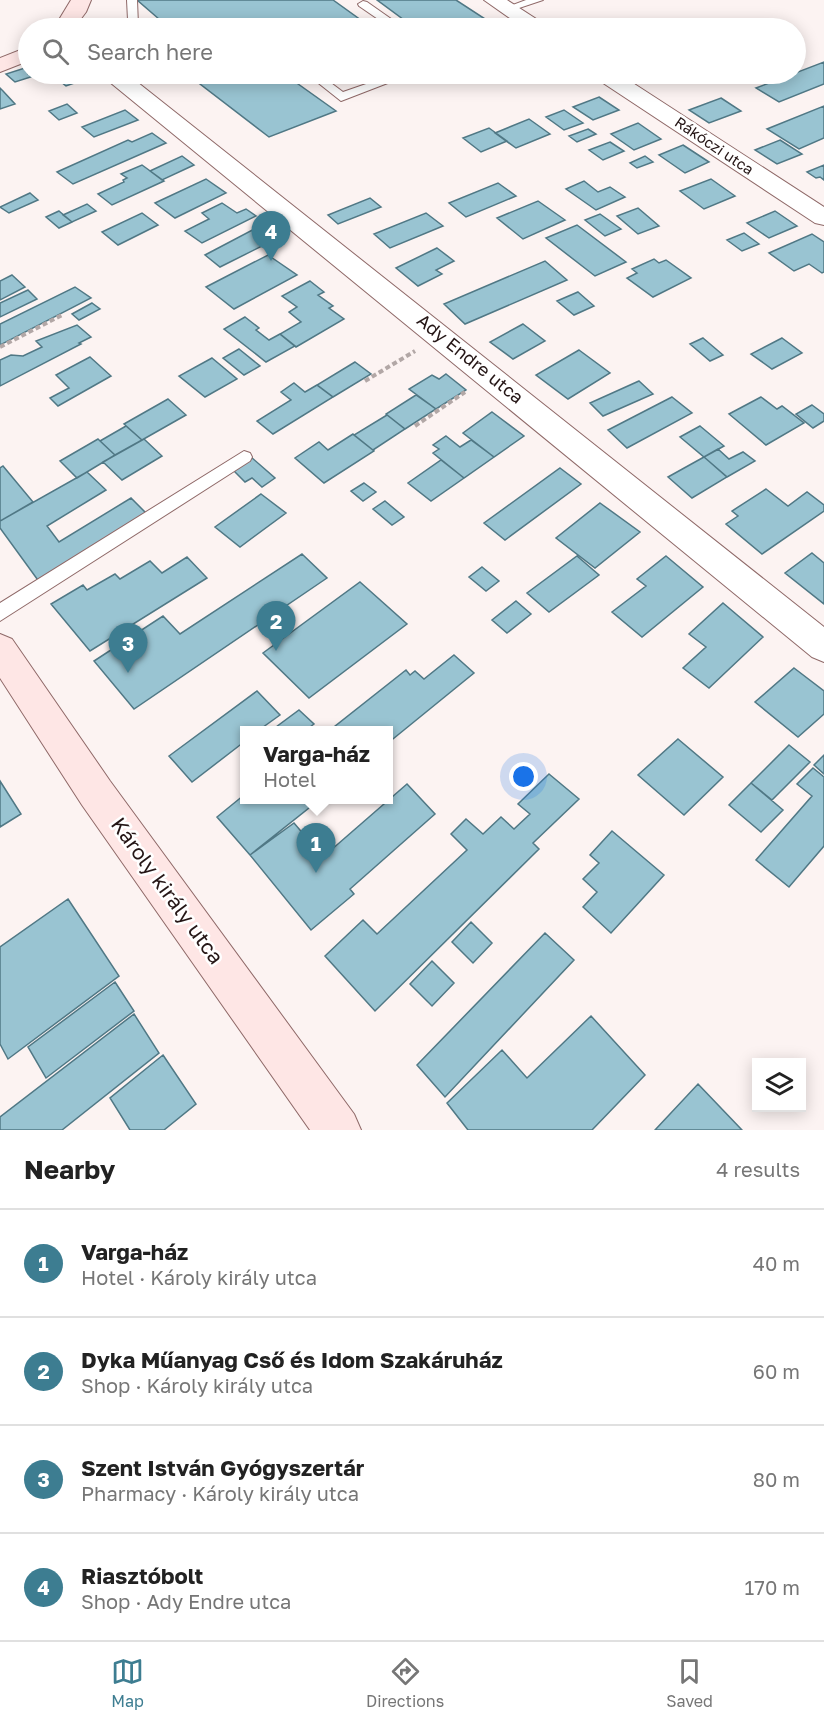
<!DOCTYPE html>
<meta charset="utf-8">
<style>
:root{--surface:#fff;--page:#f6f6f6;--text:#222;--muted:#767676;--line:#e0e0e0;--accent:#3d7d91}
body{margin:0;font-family:"Golos Text",sans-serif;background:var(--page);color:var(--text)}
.controls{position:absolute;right:18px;bottom:18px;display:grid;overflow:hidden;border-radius:0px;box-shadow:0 3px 15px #0003}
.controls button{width:54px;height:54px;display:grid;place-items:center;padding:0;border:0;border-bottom:2px solid var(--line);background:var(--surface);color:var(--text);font:30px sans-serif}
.you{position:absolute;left:524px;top:777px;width:21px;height:21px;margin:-15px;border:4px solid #fff;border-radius:50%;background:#1a73e8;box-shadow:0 0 0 9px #1a73e833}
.badge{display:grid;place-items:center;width:39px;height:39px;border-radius:50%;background:var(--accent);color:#fff;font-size:20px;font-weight:700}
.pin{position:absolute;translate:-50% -50px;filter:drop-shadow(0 2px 3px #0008)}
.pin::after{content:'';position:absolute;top:32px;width:21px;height:18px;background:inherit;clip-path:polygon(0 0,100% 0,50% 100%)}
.popup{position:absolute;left:240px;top:726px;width:153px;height:78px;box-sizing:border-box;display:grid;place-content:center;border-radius:0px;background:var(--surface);filter:drop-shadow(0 2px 4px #0005);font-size:20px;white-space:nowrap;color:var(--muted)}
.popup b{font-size:22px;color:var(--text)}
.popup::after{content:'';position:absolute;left:50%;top:100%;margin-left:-12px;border:12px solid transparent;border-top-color:var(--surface)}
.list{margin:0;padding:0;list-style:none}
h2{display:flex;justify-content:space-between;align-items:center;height:78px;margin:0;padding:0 24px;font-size:26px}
h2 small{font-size:20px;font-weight:400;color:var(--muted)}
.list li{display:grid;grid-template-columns:39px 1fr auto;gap:18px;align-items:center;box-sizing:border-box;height:108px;padding:0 24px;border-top:2px solid var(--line)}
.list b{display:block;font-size:22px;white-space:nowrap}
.list p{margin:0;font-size:20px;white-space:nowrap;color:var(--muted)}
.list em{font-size:20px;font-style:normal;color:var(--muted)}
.icon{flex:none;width:33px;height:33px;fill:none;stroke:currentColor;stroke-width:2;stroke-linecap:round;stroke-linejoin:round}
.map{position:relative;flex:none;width:824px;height:1130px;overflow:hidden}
.search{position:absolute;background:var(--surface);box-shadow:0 3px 15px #0003;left:18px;right:18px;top:18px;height:66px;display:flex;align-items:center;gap:15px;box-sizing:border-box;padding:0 21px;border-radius:33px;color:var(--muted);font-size:22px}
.sheet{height:510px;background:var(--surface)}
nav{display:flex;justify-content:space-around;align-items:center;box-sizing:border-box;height:84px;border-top:2px solid var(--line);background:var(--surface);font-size:16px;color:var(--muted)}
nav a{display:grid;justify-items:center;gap:3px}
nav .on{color:var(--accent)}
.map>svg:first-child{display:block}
.building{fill:#99c4d2;stroke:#507885;stroke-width:1.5}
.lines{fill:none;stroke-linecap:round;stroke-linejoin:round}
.lane-casing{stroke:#8f6968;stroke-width:2}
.street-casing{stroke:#8f6968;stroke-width:2}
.secondary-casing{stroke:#8f6968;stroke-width:2}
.path{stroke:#b2a7a6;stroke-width:4;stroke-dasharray:5 3;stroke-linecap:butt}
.lane{fill:#fff;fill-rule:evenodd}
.street{fill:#fff;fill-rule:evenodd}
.secondary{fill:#fee6e5;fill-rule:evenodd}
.labels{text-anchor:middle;stroke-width:5;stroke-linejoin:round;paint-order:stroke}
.far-street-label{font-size:15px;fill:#251616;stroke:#fff}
.street-label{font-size:18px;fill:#251616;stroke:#fff}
.near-street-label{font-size:21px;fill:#251616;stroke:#fff}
</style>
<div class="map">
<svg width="824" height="1130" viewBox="0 0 824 1130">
<rect width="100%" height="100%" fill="#fcf3f2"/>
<!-- building -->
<path class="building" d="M137,0H333L372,28H274L262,20L234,28H158L167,26Z
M377,0H456L499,28H415Z
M824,62V84L779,102L756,88Z
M28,67V74H40L15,82L6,74Z
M51,74H79L86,79L66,86Z
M187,74H284L336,111L269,137Z
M330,74H362L340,81Z
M0,88L3,91L15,104L0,109Z
M599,97L619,110L593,120L573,107Z
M721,98L741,111L709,123L689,110Z
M67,104L77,113L59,120L49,111Z
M824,106V138L799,149L767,129Z
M125,110L138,120L94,137L82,127Z
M564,110L583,123L564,130L546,117Z
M529,119L550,134L516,148L495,133Z
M638,123L661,139L634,150L611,134Z
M489,128L507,141L481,152L463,138Z
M588,129L596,134L577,142L569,136Z
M152,133L166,143L73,184L57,172L128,140L132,142Z
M780,140L802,154L777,164L755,150Z
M610,142L624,151L603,160L589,150Z
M683,145L709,162L685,173L659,155Z
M182,156L194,165L162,180L150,171Z
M645,156L653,162L637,168L630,163Z
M142,165L164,181L112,205L98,194L124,182L123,180L127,178L121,174Z
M824,165V180L820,177L816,178L807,172Z
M206,179L226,193L175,218L155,203Z
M711,179L735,196L704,209L680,191Z
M584,181L598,192L610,187L625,197L596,210L566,189Z
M498,183L516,196L466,217L449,203Z
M30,193L38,200L9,213L0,207Z
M370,198L381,207L338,224L328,215Z
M538,201L565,220L523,239L497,218Z
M222,203L237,213L246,209L256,216L202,243L185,231L209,219L202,213Z
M87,204L96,211L72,222L63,215Z
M638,208L659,226L638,234L617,216Z
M59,211L72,222L59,228L46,217Z
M775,211L797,226L769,238L747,223Z
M142,213L158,225L118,245L102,232Z
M426,213L443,226L390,248L374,234Z
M600,214L621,229L605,236L585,220Z
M264,224L280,237L220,267L205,255Z
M577,225L626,262L595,276L546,238Z
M744,233L759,244L742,251L727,240Z
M812,234L824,242V272L822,273L809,264L794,271L769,253Z
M437,248L454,261L436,270L442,274L418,286L396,268Z
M268,255L297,275L234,309L206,287Z
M654,259L659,263L666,260L691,278L653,297L627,278L637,273L632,269Z
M545,261L567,280L465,324L444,304Z
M12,275L25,287L0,300V281Z
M310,281L324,292L318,295L333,306L329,308L344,319L296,347L280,334L301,322L289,312L297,307L282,296Z
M75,287L91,298L0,345V324Z
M28,290L37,299L0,317V303Z
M578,292L594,306L574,315L557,301Z
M92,303L100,309L79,320L72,314Z
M245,317L259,328L256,330L269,340L280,334L295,346L266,362L224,329Z
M523,324L545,341L513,359L490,342Z
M77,325L91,337L79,343L81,344L0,386V360L11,355L23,356L42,347L36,341Z
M703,338L723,355L710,361L690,344Z
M782,338L802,353L772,369L751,354Z
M239,349L260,366L244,375L223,358Z
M579,350L610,373L568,399L536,375Z
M90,357L111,376L58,406L50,398L69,388L56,375Z
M212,358L237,379L205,397L179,376Z
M355,362L371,374L333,397L317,385Z
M446,374L466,390L436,409L409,389L432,375L439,379Z
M639,381L653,394L603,416L590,403Z
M294,383L305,392L317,385L333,397L273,434L257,421L291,400L281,392Z
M416,395L436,409L405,429L386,414Z
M672,397L692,413L627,448L608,430Z
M761,397L777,409L782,406L804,423L766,445L729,414Z
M168,399L186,415L142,440L124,424Z
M812,405L824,414V421L813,428L796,414Z
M492,412L524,436L494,457L463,433Z
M387,415L405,429L373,450L354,435Z
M126,426L142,440L115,455L100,441Z
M700,426L724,446L704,457L680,437Z
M353,434L374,451L324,483L295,458L319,442L328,450Z
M446,436L460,447L471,440L494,457L464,478L433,453L439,449L433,445Z
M98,439L115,455L77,478L60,461Z
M144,439L162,456L122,480L103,462Z
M718,449L729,459L743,452L755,461L727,477L704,457Z
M251,457L275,478L262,487L252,478L245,482L232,469Z
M704,457L727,477L692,498L668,477Z
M441,460L464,478L431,501L408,483Z
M3,466L33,502L0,521V468Z
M560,468L581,484L505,540L484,523Z
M87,472L106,490L47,526L59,542L131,498L149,516L40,583L0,528V521Z
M364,483L376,492L363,501L351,491Z
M766,489L788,506L807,492L824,505V511L762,554L726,524L738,516L732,511Z
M261,494L286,513L240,547L215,527Z
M385,501L404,517L392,525L373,509Z
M600,503L640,532L595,568L556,538Z
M812,553L824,563V604L785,573Z
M302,554L327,578L134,709L94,661L163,616L180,634Z
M577,556L599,575L549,612L527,593Z
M666,556L703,587L642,637L612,612L646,586L637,579Z
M187,557L207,578L90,651L51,604L83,585L87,590L115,574L120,579L150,561L162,573Z
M482,567L499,581L486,591L469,577Z
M360,582L407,624L309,698L263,653Z
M516,601L531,614L507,633L492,620Z
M723,603L763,637L709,688L683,668L706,647L689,634Z
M454,655L474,673L388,743V730H336L334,727L406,670L410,675L415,671L424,679Z
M794,668L824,691V714L798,737L755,702Z
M257,691L280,715L259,730H244V742L192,782L169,756Z
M299,710L314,724L306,730H272Z
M678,739L723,777L684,815L638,775Z
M789,745L810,762L772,800L751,783Z
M824,755V774L814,765Z
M813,768L824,777V846L789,887L756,860L812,796L797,784Z
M549,774L579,799L533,843L539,849L375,1011L325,956L363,920L377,934L467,850L451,834L466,819L483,834L501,817L514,829L530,814L518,804Z
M0,781L21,814L0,827Z
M751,783L783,810L761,832L729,805Z
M407,784L435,814L350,889L354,894L311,930L250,855L294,823L323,857Z
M244,795V800H319L250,855L217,817Z
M612,831L664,875L611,933L583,907L597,892L583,879L599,863L590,855Z
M68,899L119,976L8,1059L0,1044V947Z
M471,922L492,943L473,963L452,942Z
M545,933L574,960L445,1097L417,1065Z
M432,961L454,983L432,1006L410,984Z
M115,982L134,1011L46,1078L28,1047Z
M134,1014L159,1053L62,1130H0V1117Z
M591,1016L645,1075L592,1130H468L447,1103L502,1050L527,1078Z
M163,1055L196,1104L164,1130H130L110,1098Z
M698,1084L742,1130H655Z"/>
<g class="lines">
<!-- lane casing -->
<g class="lane-casing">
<path id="lane" d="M127,0H137L138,25C123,29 72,33 61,25L67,22L103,24L128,20Z
M526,0H543L507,12L502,9Z
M363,1L367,2L404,28H391L359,6L358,4Z
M307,74H319L343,92L395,74H411L341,101Z
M244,451L250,453L252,457L250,461L0,621V603Z"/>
</g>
<!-- street casing -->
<g class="street-casing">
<path id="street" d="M484,0H507L544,24L547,28H524Z
M104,74H127L824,627V662L812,657L106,79Z
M595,74H619L824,207V225L815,223L597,79Z"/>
</g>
<!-- secondary casing -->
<g class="secondary-casing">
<path id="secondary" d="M71,0H91L86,12L74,28H54Z
M28,47V61L0,72V58Z
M0,634L12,639L110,781L354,1114L361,1130H310L82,805L0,678Z"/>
</g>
<!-- path -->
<path class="path" d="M0,347L62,315
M365,381L415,351
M415,426L465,392"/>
<!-- lane -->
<use href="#lane" class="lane"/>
<!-- street -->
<use href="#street" class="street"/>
<!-- secondary -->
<use href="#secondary" class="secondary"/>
</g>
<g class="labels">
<!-- far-street labels -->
<g class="far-street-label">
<text transform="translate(714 146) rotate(34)" y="5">Rákóczi utca</text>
</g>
<!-- street labels -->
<g class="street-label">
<text transform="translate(470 359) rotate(39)" y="6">Ady Endre utca</text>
</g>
<!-- near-street labels -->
<g class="near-street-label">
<text transform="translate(167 891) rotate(54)" y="7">Károly király utca</text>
</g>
</g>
</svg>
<div class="controls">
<button><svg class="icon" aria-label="layers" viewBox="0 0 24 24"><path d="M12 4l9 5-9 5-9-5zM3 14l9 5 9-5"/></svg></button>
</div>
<div class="you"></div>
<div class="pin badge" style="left:316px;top:873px">1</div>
<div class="popup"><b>Varga-ház</b>Hotel</div>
<div class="pin badge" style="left:276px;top:651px">2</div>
<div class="pin badge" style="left:128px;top:673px">3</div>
<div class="pin badge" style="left:271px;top:261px">4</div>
<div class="search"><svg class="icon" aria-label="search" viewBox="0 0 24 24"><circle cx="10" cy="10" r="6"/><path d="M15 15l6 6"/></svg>Search here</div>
</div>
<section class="sheet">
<h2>Nearby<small>4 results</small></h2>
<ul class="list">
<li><span class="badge">1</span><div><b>Varga-ház</b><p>Hotel · Károly király utca</p></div><em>40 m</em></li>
<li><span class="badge">2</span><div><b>Dyka Műanyag Cső és Idom Szakáruház</b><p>Shop · Károly király utca</p></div><em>60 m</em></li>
<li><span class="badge">3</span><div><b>Szent István Gyógyszertár</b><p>Pharmacy · Károly király utca</p></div><em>80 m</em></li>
<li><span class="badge">4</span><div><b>Riasztóbolt</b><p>Shop · Ady Endre utca</p></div><em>170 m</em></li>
</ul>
</section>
<nav>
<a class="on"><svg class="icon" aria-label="map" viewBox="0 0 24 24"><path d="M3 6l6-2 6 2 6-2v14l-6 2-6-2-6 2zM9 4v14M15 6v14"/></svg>Map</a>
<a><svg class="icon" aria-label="directions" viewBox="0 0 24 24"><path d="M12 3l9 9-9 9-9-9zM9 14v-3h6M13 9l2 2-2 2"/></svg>Directions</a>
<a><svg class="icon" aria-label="saved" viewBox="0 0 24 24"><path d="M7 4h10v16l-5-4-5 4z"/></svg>Saved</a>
</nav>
